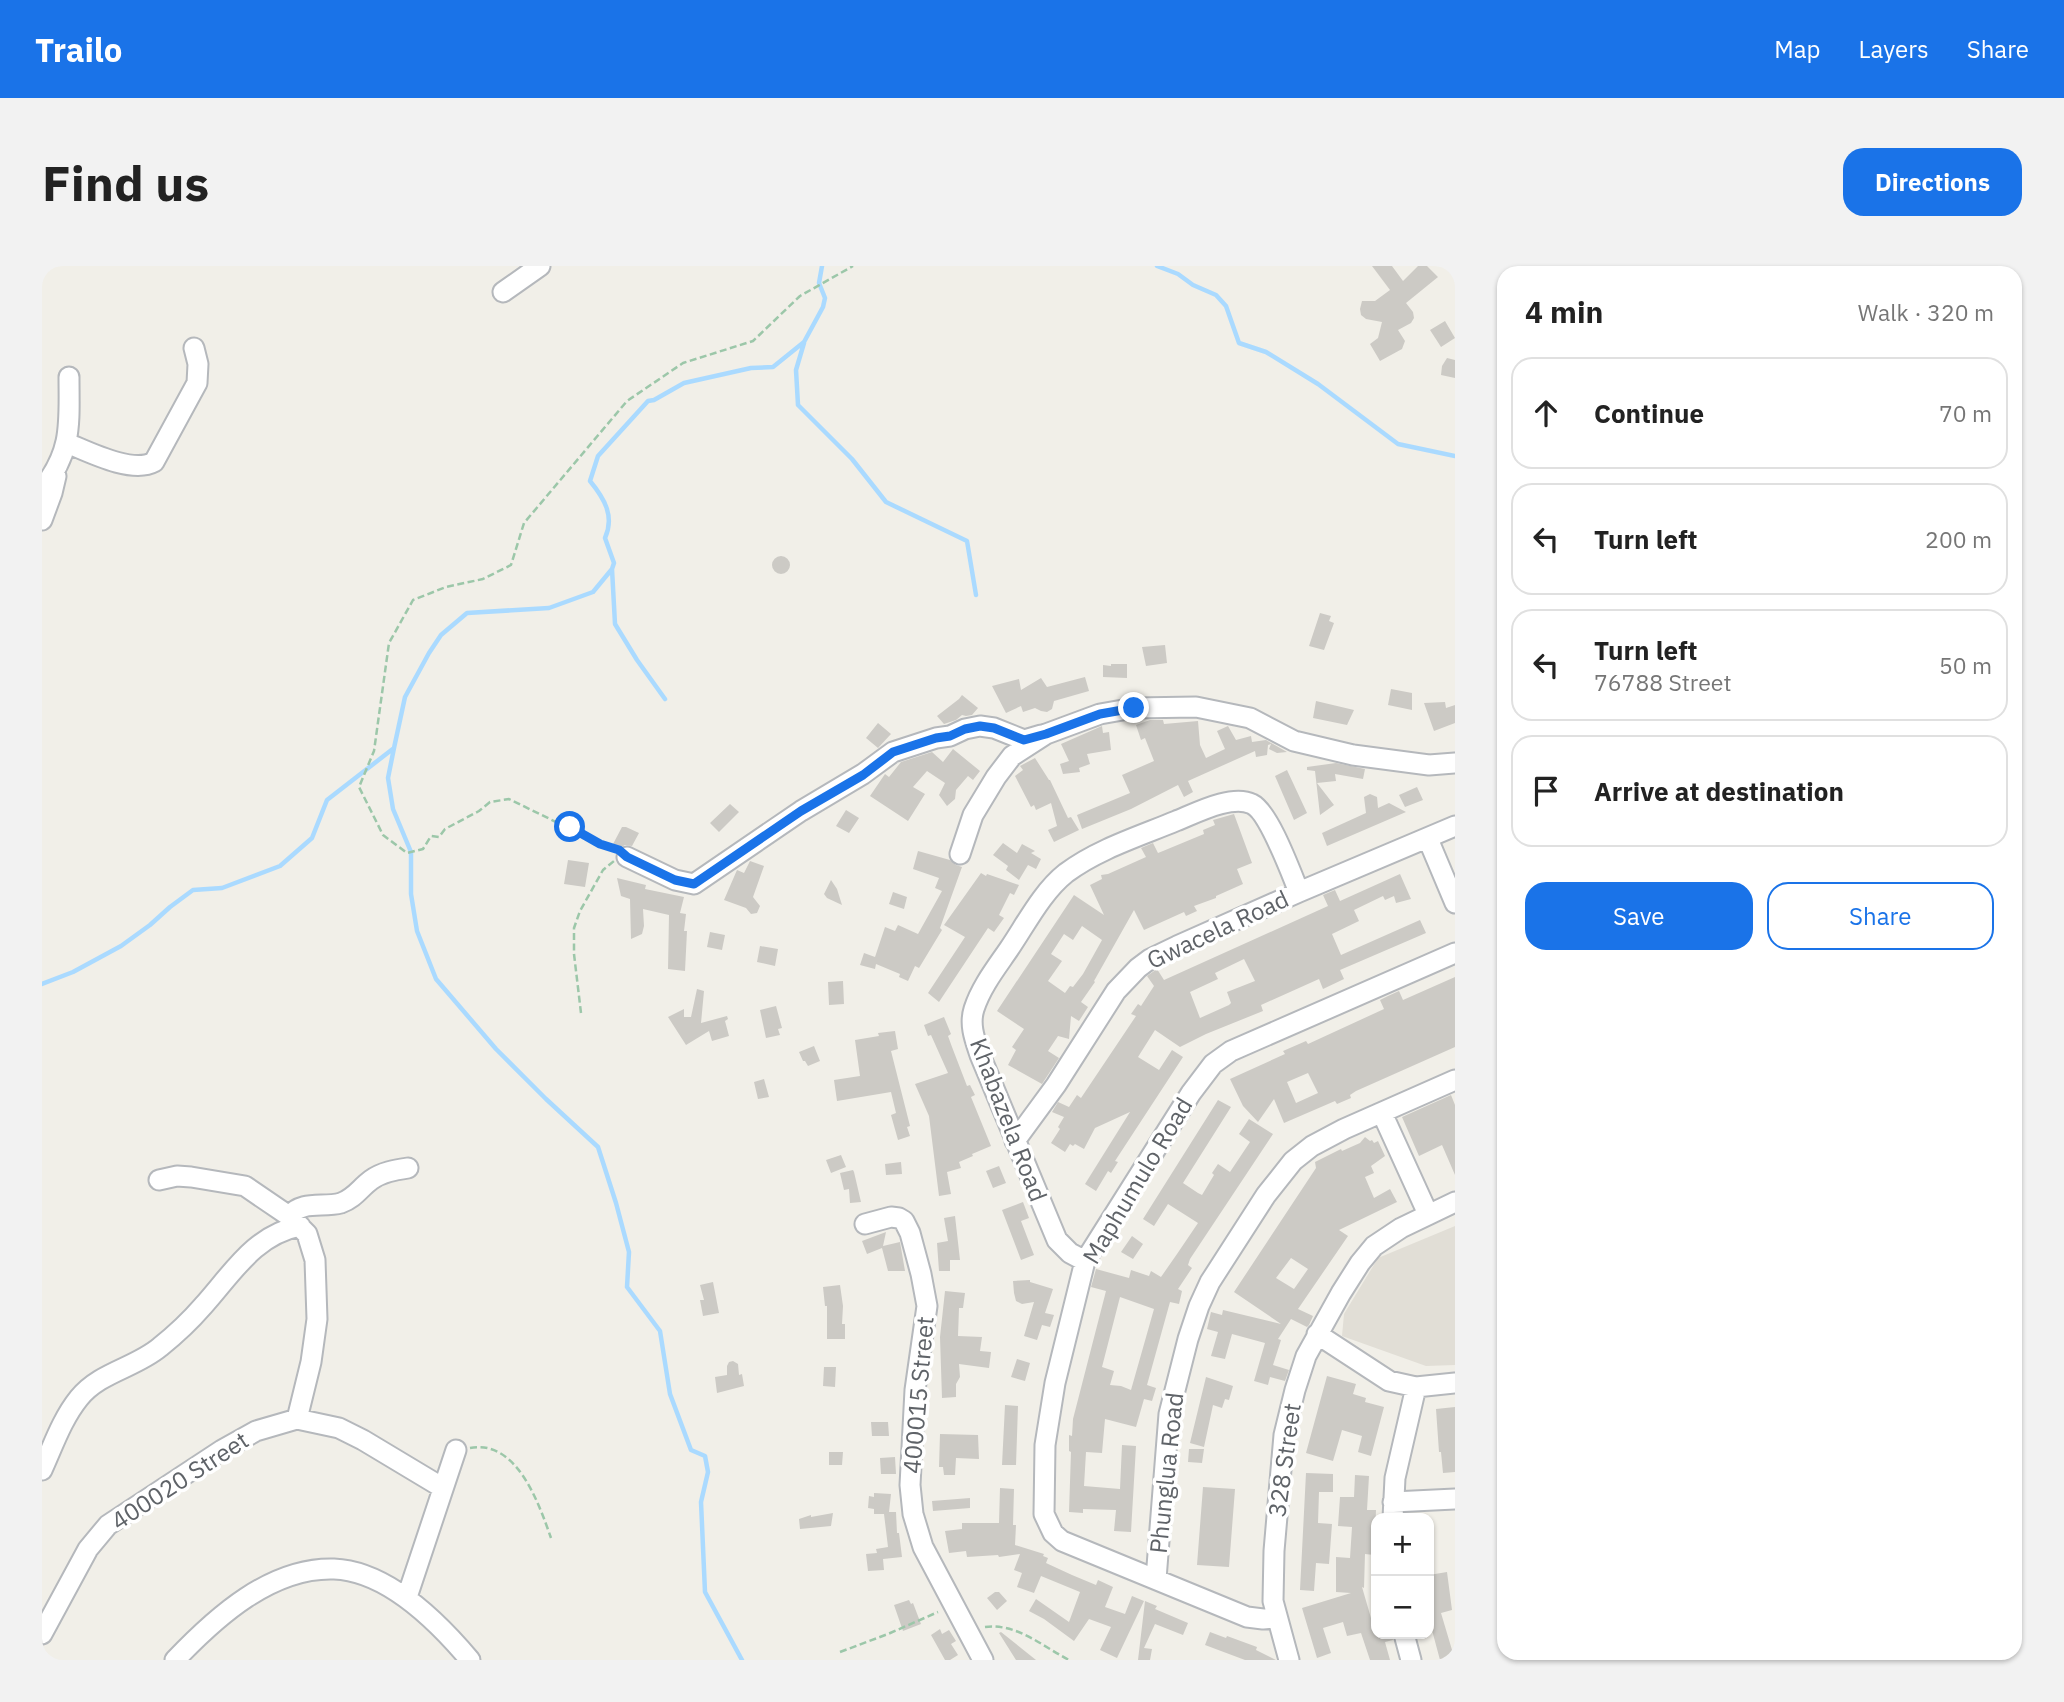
<!DOCTYPE html>
<meta charset="utf-8">
<style>
:root{--surface:#fff;--page:#f2f2f2;--text:#222;--muted:#767676;--line:#e0e0e0;--accent:#1a73e8}
body{margin:0;font-family:"IBM Plex Sans",sans-serif;background:var(--page);color:var(--text)}
.controls{position:absolute;right:21px;bottom:21px;display:grid;overflow:hidden;border-radius:14px;box-shadow:0 2px 5px #0004}
.controls button{width:63px;height:63px;display:grid;place-items:center;padding:0;border:0;border-bottom:2px solid var(--line);background:var(--surface);color:var(--text);font:35px sans-serif}
.stop{position:absolute;width:21px;height:21px;margin:-16px;border:5px solid #1a73e8;border-radius:50%;background:#fff}
.stop.end{background:#1a73e8;border-color:#fff;box-shadow:0 2px 7px #0008}
.list{margin:0;padding:0;list-style:none}
h2{display:flex;justify-content:space-between;align-items:center;height:91px;margin:0;padding:0 28px;font-size:30px}
h2 small{font-size:23px;font-weight:400;color:var(--muted)}
.list li{display:grid;grid-template-columns:46px 1fr auto;gap:21px;align-items:center;box-sizing:border-box;height:112px;margin:0 14px 14px;padding:0 14px;border:2px solid var(--line);border-radius:21px}
.list b{display:block;font-size:26px;white-space:nowrap}
.list p{margin:0;font-size:23px;white-space:nowrap;color:var(--muted)}
.list em{font-size:23px;font-style:normal;color:var(--muted)}
.actions{display:flex;gap:14px;padding:21px 28px}
.actions a{flex:1;padding:16px 0;border:2px solid var(--accent);border-radius:21px;text-align:center;font-size:24px;color:var(--accent)}
.actions .main{background:var(--accent);color:#fff}
.icon{flex:none;width:38px;height:38px;fill:none;stroke:currentColor;stroke-width:2;stroke-linecap:round;stroke-linejoin:round}
.map{position:relative;flex:none;width:1413px;height:1394px;overflow:hidden;border-radius:21px}
header{display:flex;align-items:center;gap:42px;box-sizing:border-box;height:98px;padding:0 35px;background:var(--accent);color:#fff}
header strong{font-size:33px}
nav{display:flex;gap:38px;margin-inline-start:auto;font-size:24px}
.intro{display:flex;align-items:center;justify-content:space-between;box-sizing:border-box;height:168px;padding:0 42px}
h1{margin:0;font-size:49px}
.button{padding:18px 32px;border-radius:21px;background:var(--accent);color:#fff;font-size:24px;font-weight:700}
main{display:flex;gap:42px;padding:0 42px}
aside{flex:1;background:var(--surface);border-radius:21px;box-shadow:0 2px 5px #0004}
.map>svg:first-child{display:block}
.education{fill:#e1ded6}
.lines{fill:none;stroke-linecap:round;stroke-linejoin:round}
.stream{stroke:#aadaff;stroke-width:4.5}
.building{fill:#cccac5;fill-rule:evenodd}
.minor-casing{stroke:#b5b8bc;stroke-width:23}
.path{stroke:#9cc7a9;stroke-width:2.5;stroke-dasharray:7 3.5;stroke-linecap:butt}
.minor{stroke:#fff;stroke-width:19}
.route{stroke:#1a73e8;stroke-width:9}
.labels{text-anchor:middle;stroke-width:7;stroke-linejoin:round;paint-order:stroke}
.street-label{font-size:24px;fill:#5f6368;stroke:#fff}
</style>
<header>
<strong>Trailo</strong>
<nav><a>Map</a><a>Layers</a><a>Share</a></nav>
</header>
<div class="intro"><h1>Find us</h1><a class="button">Directions</a></div>
<main>
<div class="map">
<svg width="1413" height="1394" viewBox="0 0 1413 1394">
<rect width="100%" height="100%" fill="#f1efe8"/>
<!-- education -->
<path class="education" d="M1413,960V1099L1384,1100L1300,1070L1302,1048L1336,992Z"/>
<g class="lines">
<!-- stream -->
<path class="stream" d="M1115,0L1136,8L1151,19L1174,29L1184,40L1197,77L1224,86L1276,118L1356,178L1413,190
M762,77L754,104L756,139L810,193L844,236L925,275L934,329
M623,433L595,394L573,358L570,303L572,297L563,272C573,250 562,232 548,215L556,190L606,135L612,134L642,117L709,102L731,101L762,76L781,41L783,32L777,17L780,0
M352,482L346,512L351,543L369,586V628L375,665L394,713L454,783L504,833L556,881L574,937L587,986L585,1021L618,1065L628,1128L649,1184L663,1190L666,1206L659,1236L663,1326L700,1394
M0,718L31,706L79,680L108,659L128,641L151,624L180,622L238,600L270,572L285,534L352,482L363,431L387,387L399,369L425,347L507,342L551,326L570,303"/>
</g>
<!-- building -->
<path class="building" d="M1330,0H1350L1361,15L1376,0H1385L1396,11L1364,37L1371,46L1372,52L1369,57L1356,64L1363,75L1360,83L1338,95L1328,78L1336,72L1340,56L1324,53L1319,49L1318,43L1320,35H1333L1348,24Z
M1403,55L1413,72L1399,81L1388,64Z
M1405,92L1413,94V112L1399,109L1400,100Z
M730 299a9 9 0 1 1 18 0a9 9 0 1 1-18 0Z
M1278,347L1289,350L1287,355L1292,357L1282,384L1267,380Z
M1123,379L1125,397L1104,400L1100,381Z
M1069,398H1085V412L1061,411V399L1069,400Z
M1043,411L1047,425L1012,435L1010,443L1005,446L999,445L993,442L981,446L979,440L964,447L950,420L977,413L979,424L999,412L1005,421Z
M1349,423L1370,427V444L1346,439Z
M920,429L936,442L930,449L924,450L920,449L914,454L902,458L895,450L917,433Z
M1274,435L1312,444L1305,459L1271,452Z
M1403,436L1404,442L1413,439V457L1392,465L1382,437Z
M1108,454H1121L1122,458L1156,455L1158,479L1164,492L1183,483L1175,465L1186,460L1194,474L1209,470L1210,476L1224,474L1245,486L1235,487L1227,483L1229,478L1226,479L1225,489L1214,491L1213,485L1146,515L1151,526L1142,531L1136,519L1089,543L1040,563L1035,549L1088,527L1080,509L1112,495L1103,472L1099,474L1094,459Z
M836,457L849,468L836,482L824,472Z
M1060,460L1061,467L1067,466L1069,484L1045,488L1048,498L1037,502L1038,506L1021,508L1018,498L1027,495L1019,478Z
M911,483L938,505L931,514L926,510L914,524L913,533L905,540L897,529L903,517L885,505L871,521L883,528L866,555L828,530L843,508L847,511L859,496L890,486L901,496Z
M993,492L1007,514H1008L1026,552L1029,551L1037,564L1012,576L1006,564L1015,560L1009,537L994,544L992,539L989,541L973,510L981,504L978,500Z
M1294,497L1323,503L1321,513L1293,508L1294,515L1275,517L1292,539L1278,549L1273,505L1265,504V501Z
M1245,504L1265,547L1252,554L1233,510Z
M1375,521L1381,534L1363,541L1357,529Z
M1328,528L1335,531L1336,542L1347,537L1364,546L1285,580L1280,567L1324,547L1322,531Z
M688,538L697,546L677,566L668,557Z
M804,544L817,552L807,567L794,560Z
M1192,548L1210,597L1195,603L1201,618L1174,630V632L1152,640L1155,645L1144,650L1142,646L1102,664L1092,644L1052,715L1053,716L1039,736L1046,741L1037,755L1029,750L1027,773L1016,770L1006,785L1017,792L1000,818L966,799L974,784L970,781L982,763L955,745L1032,629L1062,649L1048,619L1060,613L1059,609L1066,608L1104,591L1099,582L1111,577L1116,587L1121,585L1162,568L1161,564L1173,559L1171,554ZM1040,660L1060,674L1041,708L1031,721L1028,720L1023,727L1006,715L1020,695L1009,688L1022,668L1031,674Z
M580,561H584L597,567L590,580L583,579L576,583L570,580Z
M961,577L975,587L980,578L993,585L989,587L999,593L994,603L986,599L977,614L964,604L966,600L951,589Z
M876,585L908,594L914,599L920,601L898,662L900,664L877,702L873,700L866,715L857,711L858,708L834,698L833,703L818,699L822,687L833,691L843,661L853,665L856,659L876,668L900,625L893,622L897,612L871,603Z
M526,594L547,597L543,621L522,618Z
M708,595L722,600L711,631L718,640L715,647L709,648L704,642L682,634L695,604L702,607Z
M939,607L944,610L945,608L977,619L972,629L968,627L957,649L962,652L952,666L946,662L897,736L886,727L923,671L902,659Z
M1358,608L1369,633L1354,637L1352,630L1343,634L1341,630L1312,644L1317,655L1290,668L1299,689L1378,654L1384,667L1298,704L1302,713L1281,723L1277,713L1219,739L1221,745L1164,768L1138,781L1113,764L1096,791L1117,804L1130,784L1141,791L1073,895L1076,896L1069,907L1066,905L1054,925L1043,918L1088,846L1053,862L1042,883L1033,878L1031,880L1028,878L1023,886L1009,877L1018,863L1016,861L1022,851L1010,846L1016,836L1027,841L1035,829L1039,832L1094,750L1089,748L1096,738L1099,740L1112,720L1105,710L1115,703L1122,714L1286,640L1281,629L1293,624L1298,635ZM1202,693L1213,715L1185,726L1189,737L1187,739L1158,752L1148,726L1176,713L1173,707Z
M575,612L604,619L603,623L642,631L638,647L644,648L642,665H645L643,705L626,703L627,649L601,643L602,660L600,668L589,673L588,633L579,630Z
M789,614L795,623L800,639L785,632L782,628Z
M851,626L865,631L862,643L847,638Z
M668,666L683,669L680,684L665,681Z
M718,680L736,683L733,700L715,696Z
M1413,711V781L1314,825L1308,829L1309,832L1295,838L1293,835L1242,857L1232,833L1216,856L1201,840L1188,813L1243,788L1241,785L1264,775L1266,778L1342,743L1338,734L1346,730L1357,725L1361,734ZM1266,807L1276,827L1254,837L1245,816Z
M801,715L802,738L787,739L786,716Z
M655,723L662,725L659,757L685,750L686,753L683,755L687,770L670,775L667,765L644,779L626,751L642,743V751H649Z
M734,740L740,762L736,763L738,769L724,772L718,744Z
M902,751L909,768L906,770L910,781L925,820L928,819L933,829L929,831L949,880L930,888L931,890L917,896L919,902L905,906L909,928L897,930L887,850L873,818L906,807L889,769L886,770L882,759Z
M853,765L856,783L849,785L868,860L865,861L868,870L856,874L849,849L854,847L849,826L795,835L792,814L818,810L813,774L837,770L836,767Z
M772,780L778,795L766,800L763,795H761L757,786Z
M722,813L727,831L716,833L712,816Z
M1409,829L1413,839V909L1400,879L1377,890L1360,851Z
M1176,834L1189,841L1141,917L1156,927L1160,929L1172,909L1170,907L1176,898L1188,906L1208,876L1197,868L1207,853L1231,868L1148,993L1146,999L1150,1002L1136,1023L1140,1025L1137,1038L1128,1036L1105,1119L1114,1122L1110,1135L1102,1133L1094,1161L1063,1153L1060,1187L1044,1186L1042,1220L1078,1223L1080,1179L1094,1180L1089,1266L1072,1265L1074,1244L1041,1243V1247L1027,1246L1029,1186L1027,1185V1169L1030,1170L1031,1153L1064,1025L1049,1021L1054,1003L1087,1012L1089,1004L1107,1010L1109,1005L1119,1011L1135,988L1156,957L1126,938L1112,960L1101,953ZM1078,1031L1112,1043L1089,1124L1079,1120L1068,1119L1072,1105L1060,1101Z
M1323,871L1328,875L1330,874L1332,877L1336,875L1343,890L1329,900L1332,907L1323,911L1332,932L1348,923L1355,936L1297,964L1306,970L1256,1043L1271,1050L1267,1059L1265,1061L1249,1053L1236,1073L1239,1074L1231,1099L1247,1104L1243,1115L1228,1111L1226,1119L1212,1115L1223,1077L1190,1068L1183,1093L1169,1090L1176,1066L1165,1063L1169,1046L1180,1049L1181,1044L1239,1058L1192,1026L1274,902L1273,896L1299,883L1300,885L1318,877ZM1249,992L1266,1003L1252,1023L1234,1012Z
M799,889L804,901L789,907L784,894Z
M859,896L860,908L844,909L843,898Z
M957,900L964,917L951,922L944,905Z
M811,904L812,906L819,936L808,937L807,923L802,924L798,907Z
M981,936L987,952L979,955L992,989L979,994L960,944Z
M913,950L918,994H908V1005H897L895,977L906,975L902,952Z
M844,966L841,980L858,976L863,1005H846L840,982L825,988L820,975Z
M1090,970L1101,978L1091,993L1079,986Z
M988,1014V1016L1011,1023L1003,1047L1012,1049L1008,1061L1000,1059L995,1074L982,1070L992,1036L980,1038L974,1035L972,1027L971,1015Z
M671,1016L677,1047L661,1050L658,1034H662L658,1019Z
M798,1019L801,1040L800,1058H803V1073H785V1040H783L781,1021Z
M903,1025L923,1027L921,1042H917L916,1070L940,1071L938,1085L949,1086L947,1102L917,1098L918,1111L914,1118V1131L900,1132L898,1071Z
M975,1093L988,1097L983,1115L969,1111Z
M691,1095L696,1098L697,1109L700,1108L702,1120L675,1127L673,1111L685,1109V1100L687,1096Z
M782,1101H794L793,1121L781,1120Z
M1285,1110L1314,1118L1311,1128L1324,1132L1323,1136L1342,1141L1329,1190L1316,1186L1320,1170L1300,1164L1291,1195L1264,1187Z
M1164,1111L1191,1120L1187,1134L1183,1133L1180,1142L1171,1139L1162,1181L1148,1177Z
M963,1139L976,1140L974,1199H960Z
M1413,1141V1206L1401,1207L1399,1186H1397L1394,1143Z
M829,1156H846L847,1170H830Z
M898,1168L936,1169L937,1193L914,1192L913,1209H902L901,1201H897Z
M1147,1183H1162L1160,1197L1146,1196Z
M787,1186H801L800,1199H787Z
M853,1191L854,1208H839L838,1192Z
M1264,1207L1291,1208V1226H1277L1276,1257L1290,1258L1287,1298L1274,1297L1272,1325L1258,1324Z
M1313,1209L1327,1210L1325,1244H1334L1332,1289L1323,1288L1322,1322L1320,1321L1331,1359L1334,1358V1368H1350L1351,1374L1343,1376L1348,1394H1328L1319,1367L1305,1370L1301,1356L1281,1362L1289,1387L1275,1392L1260,1342L1309,1327L1294,1326V1291L1308,1292L1310,1261L1296,1260L1298,1231H1312Z
M1161,1221L1193,1223L1187,1301L1155,1299Z
M958,1222L972,1223L971,1259H974L973,1279L1002,1288L1001,1290L1006,1292L1004,1297L1030,1309L1054,1319L1056,1314L1071,1321L1063,1341L1083,1348L1090,1330L1102,1335L1075,1392L1058,1384L1069,1361L1047,1353L1032,1375L1002,1353L987,1345L994,1333L1027,1356L1038,1326L999,1310L992,1327L975,1321L980,1307L972,1304L978,1288L957,1291L956,1289L925,1291L924,1285L907,1287L903,1265L920,1263V1257H957Z
M832,1227L849,1228L847,1246H854L855,1267H857L860,1291L841,1293L842,1304L826,1305L824,1288L835,1287L834,1283L846,1281L842,1248H832V1243L826,1242L827,1230L832,1231Z
M928,1232V1242L891,1245L890,1235Z
M791,1247L789,1260L758,1263L757,1253L769,1249V1251Z
M1405,1306L1410,1344L1399,1347L1413,1394H1398L1387,1353V1309Z
M953,1326H957L965,1335L955,1344L945,1332Z
M867,1334L869,1338L871,1337L879,1358L861,1365L852,1339Z
M1103,1335L1115,1340L1113,1343L1146,1357L1141,1369L1113,1358L1102,1382L1110,1383L1108,1394H1096Z
M898,1363L900,1368L907,1364L914,1375L909,1378L916,1389L908,1394H903L889,1369Z
M959,1366L994,1394H974L957,1367Z
M1168,1366L1184,1372L1185,1370L1215,1381L1214,1384L1234,1394H1203L1163,1379Z"/>
<g class="lines">
<!-- minor casing -->
<g class="minor-casing">
<path id="minor" d="M461,26L498,0
M25,177C47,186 90,208 112,196L155,117L156,98L152,82
M0,223C31,185 27,156 27,111
M0,254L10,227L14,210
M1386,573L1413,637
M918,588L931,549L954,511L970,490L1004,468L1058,448L1092,442L1154,441L1208,452L1252,475L1311,489L1387,499L1413,497
M585,591L633,614L652,618L759,545L821,508L851,486L894,472L908,470L923,463L938,460L952,462L982,474L999,469
M1340,847L1386,948
M973,875L1014,819L1074,725L1096,702L1108,693L1135,680L1257,626L1413,560
M117,914L135,910L149,911L203,920L247,950L265,968L273,994L275,1053L269,1096L255,1153
M247,950C261,934 280,942 299,937C313,932 318,922 329,914C340,906 353,904 366,902
M823,958L849,951L857,952L862,955L868,967L879,1008L885,1040L873,1124L868,1219L871,1248L881,1281L941,1394
M1043,995L1028,987L1015,974L938,789C933,774 927,759 932,743C939,721 954,702 967,683C984,658 1000,626 1024,607C1056,583 1098,570 1134,555C1154,547 1190,528 1210,538C1227,546 1249,607 1257,626
M1275,1068L1347,1115L1374,1121L1413,1117
M0,1204C11,1180 20,1153 37,1132C58,1106 93,1102 118,1081C133,1069 148,1055 161,1040C190,1008 212,969 258,960
M1351,1236L1413,1233
M1351,1252L1353,1212L1374,1121
M1114,1313L1127,1148L1146,1073L1157,1040L1168,1016L1224,929L1251,895L1270,880L1302,863L1413,814
M365,1331L414,1184
M1234,1352L1221,1353L1205,1351L1020,1275L1011,1267L1002,1248L1003,1179L1013,1117L1043,995L1149,827L1171,798L1189,785L1413,687
M0,1368L46,1283L66,1259L180,1184L214,1165L255,1153L297,1162L321,1174L401,1222
M1362,1368L1369,1394
M133,1394C174,1351 229,1301 292,1303C345,1305 396,1356 428,1394
M1247,1394L1231,1335L1232,1285L1242,1169L1253,1124L1264,1090L1299,1027L1318,997L1332,980L1359,962L1413,936"/>
</g>
<!-- path -->
<path class="path" d="M573,583L559,578L467,533L448,536L437,545L403,563L397,571L389,570L381,583L365,587L341,569L317,521L332,485L347,377L371,334L404,321L441,313L469,299L482,257L585,135L641,97L711,75L758,30L811,0
M539,747L532,688V662L538,645L561,604L572,595
M428,1182C475,1173 497,1238 509,1272
M943,1361C975,1357 1000,1380 1027,1394
M798,1386L846,1368L896,1346"/>
<!-- minor -->
<use href="#minor" class="minor"/>
</g>
<g class="lines">
<!-- route -->
<path class="route" d="M528,561L558,578L577,584L585,591L633,614L652,618L759,545L821,509L851,486L894,472L908,470L923,463L938,460L952,462L982,474L1004,468L1058,448L1092,442"/>
</g>
<g class="labels">
<!-- street labels -->
<g class="street-label">
<text transform="translate(1176 664) rotate(-25)" y="8">Gwacela Road</text>
<text transform="translate(966 854) rotate(69)" y="8">Khabazela Road</text>
<text transform="translate(1096 915) rotate(-59)" y="8">Maphumulo Road</text>
<text transform="translate(877 1129) rotate(-85)" y="8">400015 Street</text>
<text transform="translate(1243 1194) rotate(-82)" y="8">328 Street</text>
<text transform="translate(1125 1207) rotate(-84)" y="8">Phunglua Road</text>
<text transform="translate(138 1215) rotate(-33)" y="8">400020 Street</text>
</g>
</g>
</svg>
<div class="controls">
<button>+</button>
<button>−</button>
</div>
<div class="stop" style="left:528px;top:561px"></div>
<div class="stop end" style="left:1092px;top:442px"></div>
</div>
<aside>
<h2>4 min<small>Walk · 320 m</small></h2>
<ul class="list">
<li><svg class="icon" aria-label="ahead" viewBox="0 0 24 24"><path d="M12 20V5M6 11l6-6 6 6"/></svg><div><b>Continue</b></div><em>70 m</em></li>
<li><svg class="icon" aria-label="left" viewBox="0 0 24 24"><path d="M17 20v-9H6M10 6l-5 5 5 5"/></svg><div><b>Turn left</b></div><em>200 m</em></li>
<li><svg class="icon" aria-label="left" viewBox="0 0 24 24"><path d="M17 20v-9H6M10 6l-5 5 5 5"/></svg><div><b>Turn left</b><p>76788 Street</p></div><em>50 m</em></li>
<li><svg class="icon" aria-label="arrive" viewBox="0 0 24 24"><path d="M6 21V4h12l-3 4 3 4H6"/></svg><div><b>Arrive at destination</b></div></li>
</ul>
<div class="actions"><a class="main">Save</a><a>Share</a></div>
</aside>
</main>
